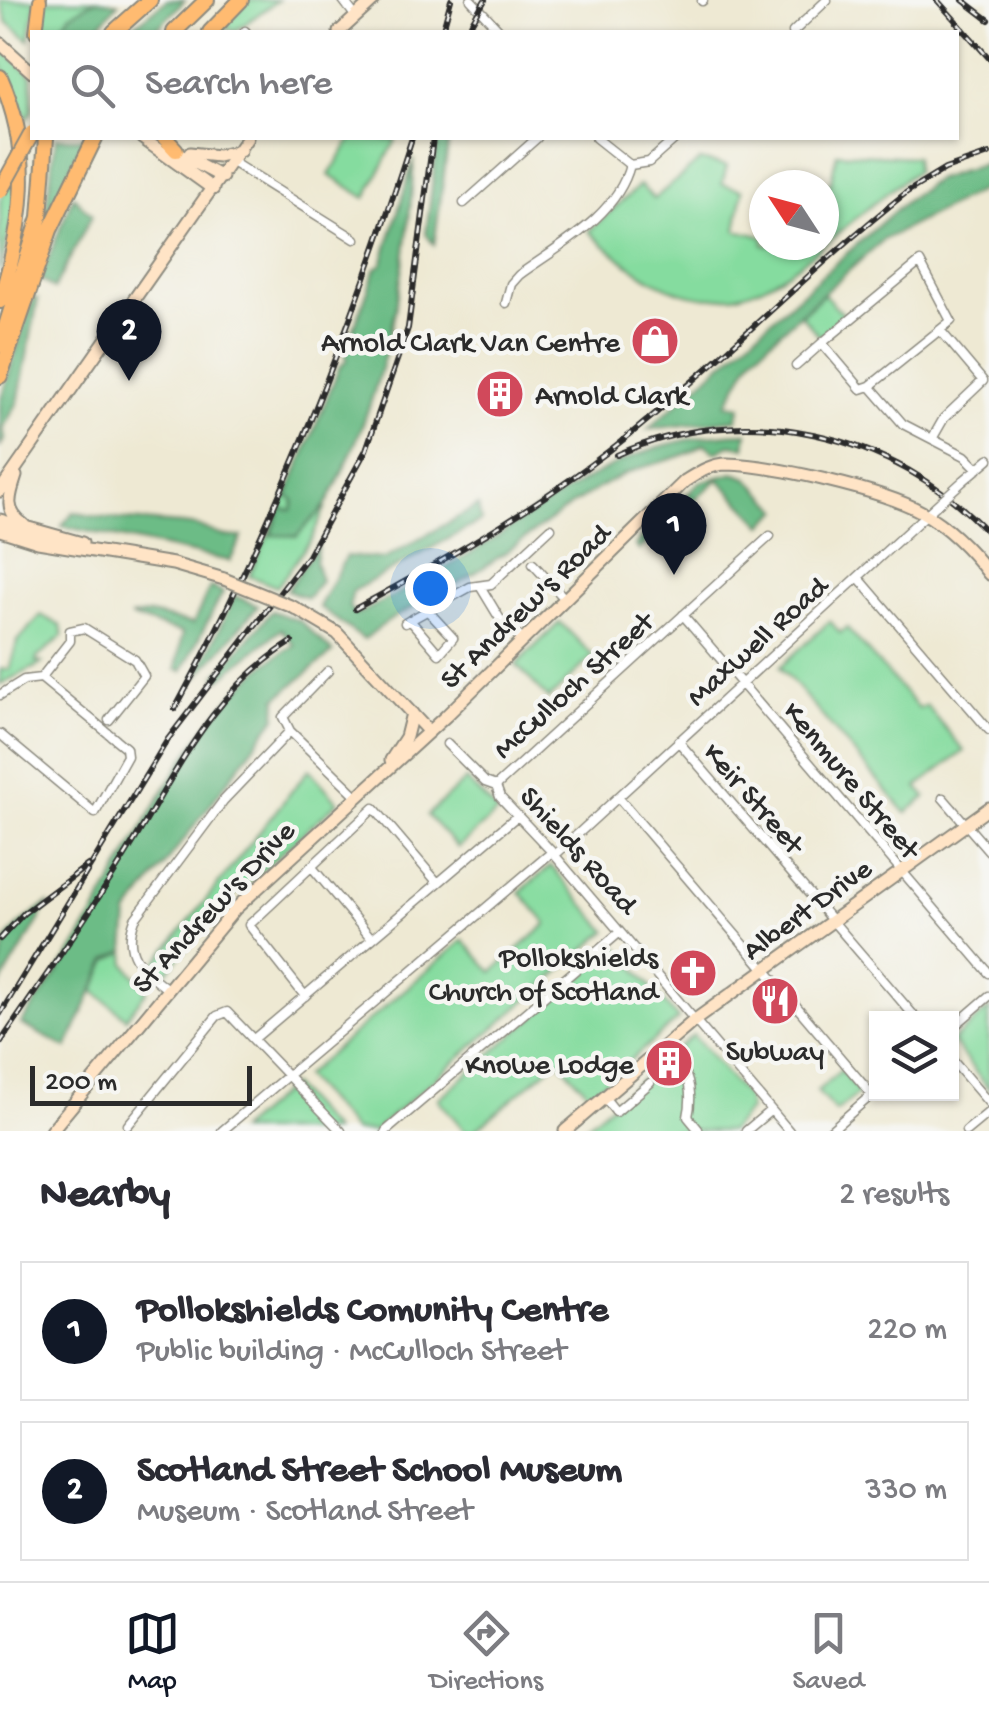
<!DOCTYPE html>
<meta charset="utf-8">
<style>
:root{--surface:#fff;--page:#f7f7f7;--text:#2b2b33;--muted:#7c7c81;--line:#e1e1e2;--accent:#111827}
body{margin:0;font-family:"Gochi Hand",sans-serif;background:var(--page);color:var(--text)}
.controls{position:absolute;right:30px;bottom:30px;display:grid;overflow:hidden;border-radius:0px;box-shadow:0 2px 8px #0004}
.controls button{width:90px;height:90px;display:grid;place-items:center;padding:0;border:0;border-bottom:2px solid var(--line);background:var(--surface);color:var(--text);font:50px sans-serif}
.compass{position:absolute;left:749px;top:170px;width:90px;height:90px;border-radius:50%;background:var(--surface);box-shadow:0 2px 8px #0004;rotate:306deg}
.scale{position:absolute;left:30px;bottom:25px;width:222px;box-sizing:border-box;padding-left:10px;border:5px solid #2b2b2b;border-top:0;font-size:28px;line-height:35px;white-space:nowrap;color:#2b2b2b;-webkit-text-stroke:8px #f6f6f2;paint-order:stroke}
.you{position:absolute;left:430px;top:588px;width:35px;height:35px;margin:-25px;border:8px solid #fff;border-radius:50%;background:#1a73e8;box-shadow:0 0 0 15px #1a73e833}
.badge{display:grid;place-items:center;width:65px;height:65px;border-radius:50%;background:var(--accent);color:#fff;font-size:32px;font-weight:700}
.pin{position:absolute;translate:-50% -82px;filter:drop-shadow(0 2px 5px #0008)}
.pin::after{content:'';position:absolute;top:52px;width:35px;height:30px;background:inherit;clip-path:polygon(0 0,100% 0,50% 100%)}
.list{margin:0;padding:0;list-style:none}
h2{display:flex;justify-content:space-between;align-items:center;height:130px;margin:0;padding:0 40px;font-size:42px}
h2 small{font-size:32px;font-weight:400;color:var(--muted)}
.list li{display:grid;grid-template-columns:65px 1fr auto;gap:30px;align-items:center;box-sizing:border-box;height:140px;margin:0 20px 20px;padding:0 20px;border:2px solid var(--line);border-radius:0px}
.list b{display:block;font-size:38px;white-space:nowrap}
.list p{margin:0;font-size:32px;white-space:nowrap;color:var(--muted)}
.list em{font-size:32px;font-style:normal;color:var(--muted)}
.icon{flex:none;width:55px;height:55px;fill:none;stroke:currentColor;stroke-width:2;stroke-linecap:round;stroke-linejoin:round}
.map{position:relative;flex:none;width:989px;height:1131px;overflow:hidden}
.search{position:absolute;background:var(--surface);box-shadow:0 2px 8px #0004;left:30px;right:30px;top:30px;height:110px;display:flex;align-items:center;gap:25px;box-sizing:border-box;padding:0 35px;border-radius:0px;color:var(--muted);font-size:38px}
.sheet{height:450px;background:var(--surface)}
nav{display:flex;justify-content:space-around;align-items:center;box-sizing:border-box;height:140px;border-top:2px solid var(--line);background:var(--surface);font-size:28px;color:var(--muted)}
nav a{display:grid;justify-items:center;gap:5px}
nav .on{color:var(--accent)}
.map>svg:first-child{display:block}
.green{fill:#85dc9f;stroke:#588465;stroke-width:2.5}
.forest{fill:#6cbc86;stroke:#4c7458;stroke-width:2.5}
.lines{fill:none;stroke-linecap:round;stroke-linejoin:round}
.street-casing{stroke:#8c8a7f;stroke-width:11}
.secondary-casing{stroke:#8c8a7f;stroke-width:15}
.primary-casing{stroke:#8c8a7f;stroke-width:16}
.highway-casing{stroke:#8c8a7f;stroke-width:18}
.street{stroke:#fff;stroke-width:8}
.secondary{stroke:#ffe4c6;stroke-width:11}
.primary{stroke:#ffbb71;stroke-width:12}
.highway{stroke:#ffbb71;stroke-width:14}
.rail-casing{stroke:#2b2b2b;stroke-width:6}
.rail{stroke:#f6f6f2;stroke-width:2.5;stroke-dasharray:8;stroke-linecap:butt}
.street-bridge-casing{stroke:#8c8a7f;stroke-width:11;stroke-linecap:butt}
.secondary-bridge-casing{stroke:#8c8a7f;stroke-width:15;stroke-linecap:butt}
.highway-bridge-casing{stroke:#8c8a7f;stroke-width:18;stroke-linecap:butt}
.street-bridge{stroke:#fff;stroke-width:8}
.secondary-bridge{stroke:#ffe4c6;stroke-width:11}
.highway-bridge{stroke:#ffbb71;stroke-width:14}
.labels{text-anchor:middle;stroke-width:9;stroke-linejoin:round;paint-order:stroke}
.poi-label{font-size:30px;fill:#2b2b2b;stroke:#f6f6f2;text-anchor:end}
.street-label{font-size:30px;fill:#2b2b2b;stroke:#f6f6f2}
</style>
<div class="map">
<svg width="989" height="1131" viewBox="0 0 989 1131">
<rect width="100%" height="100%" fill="#f6f6f2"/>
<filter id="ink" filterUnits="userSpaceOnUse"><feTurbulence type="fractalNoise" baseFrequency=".01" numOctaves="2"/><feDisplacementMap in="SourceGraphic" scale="20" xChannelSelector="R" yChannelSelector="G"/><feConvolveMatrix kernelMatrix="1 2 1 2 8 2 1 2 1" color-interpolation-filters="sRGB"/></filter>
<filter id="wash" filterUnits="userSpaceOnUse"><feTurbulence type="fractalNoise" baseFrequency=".0048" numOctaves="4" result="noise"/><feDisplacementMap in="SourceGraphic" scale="40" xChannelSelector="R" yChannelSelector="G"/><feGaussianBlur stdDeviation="2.25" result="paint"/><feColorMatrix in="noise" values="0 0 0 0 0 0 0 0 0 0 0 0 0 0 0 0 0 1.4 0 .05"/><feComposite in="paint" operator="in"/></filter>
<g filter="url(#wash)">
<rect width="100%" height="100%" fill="#eee9d3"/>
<!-- green -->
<path class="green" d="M0,0H36L29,40L7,22Z
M43,0H96L70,15L59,32H39Z
M249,0H278L234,32L228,28L217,32Z
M0,46L32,76V111L27,119L0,60Z
M352,138L396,140L366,198L329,175Z
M837,153L915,157L916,171C792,258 737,373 589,231L640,185L654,199L700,160L727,166L722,184L743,190L736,230L764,237V245H824V185H792L794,178L830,185Z
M16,168L14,210L0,271V200Z
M824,294L844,315L820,337L801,315Z
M292,484L288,496L295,500L292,511L271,534L297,535L326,506L312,538L277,587L249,576Z
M41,615L61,626L63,636L37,658L36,662L42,663L38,666L0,684V669L9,670L17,642Z
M830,621L840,633L847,628L919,709L926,705L964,751L917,787L926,797L906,813L780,667Z
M560,622L593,656L549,699L516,665Z
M309,769L338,802L219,909L167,972L153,967Z
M466,780L498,812L458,848L427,815Z
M551,866L607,931L374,1131H354L304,1076L463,940L492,972L547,924L520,892Z
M617,946L678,1019L590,1095L558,1060L474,1131H465L438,1099Z
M125,952L126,964L147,991L126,1018L94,991L108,961Z
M989,1009V1090L952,1041Z
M693,1035L747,1098L749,1110L730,1131H580Z
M841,1070L859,1093L836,1112L817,1091Z
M291,1085L333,1131H238Z"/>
<!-- forest -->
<path class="forest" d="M96,0L118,3L94,32H59L70,15Z
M167,0H185L154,32H126Z
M56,138H85L44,225Z
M438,138H449L434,245L426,234Z
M414,159C407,278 385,395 328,501C321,514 306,523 297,536L271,535L281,508L292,510L294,500L288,497L292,484L339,368L347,360L345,352L376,268L382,264Z
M989,162V186L883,240L753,356L727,404L741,406L737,419L648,429L906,201L935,180Z
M73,196L92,215L54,289L40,279Z
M33,298L38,299L18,402L3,428L5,439L0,446V401Z
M747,433L745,447L730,445L716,452L704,444C680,462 646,462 619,477C565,504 521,545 470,576C435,599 395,611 364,640L319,607L346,556L384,559L478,506L481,521L353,591L349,607L356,615C399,593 443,571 484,545C572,488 637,435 747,433Z
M734,473L748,478L780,510L763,525L718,479L639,550L635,545L700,482Z
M73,512C113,522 150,520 190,525C213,528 214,538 242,537L230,561L62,526Z
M318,544L315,562L321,581L307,598L287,590Z
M210,587L223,592L182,671L176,669L182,633L130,617L150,614L193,624Z
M235,596L258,606L194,681Z
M272,611L300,621L333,652L277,698L276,717L128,914L125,951L107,960L67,1048L21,1024C42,994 64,966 82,935C139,842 197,700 294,645L281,629L220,679L216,676Z
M49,903L0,986C0,937 10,930 49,903Z"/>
</g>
<g filter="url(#ink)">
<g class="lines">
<!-- street casing -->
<g class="street-casing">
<path id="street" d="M343,0L356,17
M471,0L501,32
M702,1L703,0
M245,31L246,32
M793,32L827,0
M596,138L630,165
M232,162L355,239
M630,165L649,162L676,138
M464,203L537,138
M506,303L511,284L519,275C559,246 617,216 630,165
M796,366L822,343
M870,386L951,321L920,262L822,343L861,389L870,386L903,424L932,439L944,418L983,381L940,330
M932,439L965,456L978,469
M963,481L989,459
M533,564L566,600
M858,577L989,730
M480,586L500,619L524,641
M683,615L989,973
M410,620L439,654L453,638L428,611
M405,623L470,587L491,584L551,528
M41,678L70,641V631L84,628L135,660L144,676L109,720
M0,695L24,680L41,678L126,748L127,756L95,813L0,734
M290,731L356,795
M678,741L916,1018
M447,744L485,782L496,786L500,797L552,852L789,1131
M496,786L770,536
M618,797L872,1095
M943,798L989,851
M555,855L942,500
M311,866L372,939
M166,988C140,968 122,953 135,919L223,801L290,731L283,717L328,671
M305,996L249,925L374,808L437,882
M952,1028L989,996
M255,1038L517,816
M665,1045C685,1068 695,1085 688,1117L698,1129
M952,1060L989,1103
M604,1097L616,1112L650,1083
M128,1125L217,1016L227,1012L341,1131
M222,1131L552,852
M386,1131L620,932
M746,1131L771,1110
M830,1131L876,1091
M966,1131L989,1112"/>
</g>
<!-- secondary casing -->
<g class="secondary-casing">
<path id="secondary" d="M339,32L374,0
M0,43L32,72
M142,138L213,189
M169,149L222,177
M190,153L218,156L240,151
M16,476C9,497 4,511 24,525
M0,491L247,138
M0,520L82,543
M0,530L38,542L173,564L224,579
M293,607L337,633L429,732
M391,760L406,737L412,713
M51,1131L235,909L446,716L685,481C698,473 711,464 727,464C772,465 883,490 922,512C948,527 971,550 989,574
M565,1131L695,1020L989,808"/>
</g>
<!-- primary casing -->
<g class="primary-casing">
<path id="primary" d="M36,32L40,0"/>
</g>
<!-- highway casing -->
<g class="highway-casing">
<path id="highway" d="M114,32L150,0
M174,32L207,0
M210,32L241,0
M0,77C34,153 24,223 0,301
M165,138L176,150
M0,345L40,217L46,138
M0,376L50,230L95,138"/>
</g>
<!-- street -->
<use href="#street" class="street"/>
<!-- secondary -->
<use href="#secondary" class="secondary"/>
<!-- primary -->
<use href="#primary" class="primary"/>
<!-- highway -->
<use href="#highway" class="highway"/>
<!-- rail casing -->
<g class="rail-casing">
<path id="rail" d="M937,0L989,58
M963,0L989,20
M442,32L451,0
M466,32L485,0
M617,455C744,397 894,432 989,534
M355,609C454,555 550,500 638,428C730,353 813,266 907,192L945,169L989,154
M175,709C273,529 350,333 412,138
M0,939L24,913L88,865
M0,1014L168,739L308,556L366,450L408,328L433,138
M0,1043C40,984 82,925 120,864C172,783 207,694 292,642"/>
</g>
<!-- rail -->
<use href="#rail" class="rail"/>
<!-- street-bridge casing -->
<g class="street-bridge-casing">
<path id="street-bridge" d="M942,500L963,481"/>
</g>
<!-- secondary-bridge casing -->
<g class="secondary-bridge-casing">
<path id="secondary-bridge" d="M224,579L293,607"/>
</g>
<!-- highway-bridge casing -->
<g class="highway-bridge-casing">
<path id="highway-bridge" d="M0,191L32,133"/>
</g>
<!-- street-bridge -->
<use href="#street-bridge" class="street-bridge"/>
<!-- secondary-bridge -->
<use href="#secondary-bridge" class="secondary-bridge"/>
<!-- highway-bridge -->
<use href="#highway-bridge" class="highway-bridge"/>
</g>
</g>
<!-- icons -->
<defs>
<g id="shop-disc" transform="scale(2.5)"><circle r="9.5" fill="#d1495b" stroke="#f6f6f2"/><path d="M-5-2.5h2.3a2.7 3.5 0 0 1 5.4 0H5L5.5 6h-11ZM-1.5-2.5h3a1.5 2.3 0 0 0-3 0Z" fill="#fff"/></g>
<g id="building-disc" transform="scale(2.5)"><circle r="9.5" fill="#d1495b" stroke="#f6f6f2"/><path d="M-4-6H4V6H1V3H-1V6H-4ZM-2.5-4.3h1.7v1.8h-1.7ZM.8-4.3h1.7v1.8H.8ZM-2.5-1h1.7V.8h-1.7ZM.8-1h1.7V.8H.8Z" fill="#fff"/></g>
<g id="church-disc" transform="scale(2.5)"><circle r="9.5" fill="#d1495b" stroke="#f6f6f2"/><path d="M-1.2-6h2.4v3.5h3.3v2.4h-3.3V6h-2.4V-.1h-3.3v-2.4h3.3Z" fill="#fff"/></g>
<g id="restaurant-disc" transform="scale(2.5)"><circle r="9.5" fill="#d1495b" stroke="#f6f6f2"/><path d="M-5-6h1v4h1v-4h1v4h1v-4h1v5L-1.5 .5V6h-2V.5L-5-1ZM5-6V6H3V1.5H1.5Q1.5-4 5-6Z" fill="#fff"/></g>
</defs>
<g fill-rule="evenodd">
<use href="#shop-disc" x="655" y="341"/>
<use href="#building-disc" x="500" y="394"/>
<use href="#church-disc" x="693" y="973"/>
<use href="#restaurant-disc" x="775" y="1001"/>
<use href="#building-disc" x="669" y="1063"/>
</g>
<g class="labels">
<!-- poi labels -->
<g class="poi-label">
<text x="620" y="351">Arnold Clark Van Centre</text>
<text x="535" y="404" text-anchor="start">Arnold Clark</text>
<text x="658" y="966">Pollokshields<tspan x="658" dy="34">Church of Scotland</tspan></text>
<text x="775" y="1060" text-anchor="middle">Subway</text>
<text x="634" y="1073">Knowe Lodge</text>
</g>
<!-- street labels -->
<g class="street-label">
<text transform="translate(524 605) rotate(-44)" y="10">St Andrew's Road</text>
<text transform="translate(756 640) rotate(-42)" y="10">Maxwell Road</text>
<text transform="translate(572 684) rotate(-42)" y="10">McCulloch Street</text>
<text transform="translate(853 779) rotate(50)" y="10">Kenmure Street</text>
<text transform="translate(755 797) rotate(49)" y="10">Keir Street</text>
<text transform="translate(580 849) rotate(48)" y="10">Shields Road</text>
<text transform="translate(212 906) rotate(-47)" y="10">St Andrew's Drive</text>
<text transform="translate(806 908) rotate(-36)" y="10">Albert Drive</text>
</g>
</g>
</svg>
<div class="controls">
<button><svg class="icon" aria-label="layers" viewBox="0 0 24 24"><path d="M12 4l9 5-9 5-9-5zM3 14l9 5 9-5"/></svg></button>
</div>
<svg class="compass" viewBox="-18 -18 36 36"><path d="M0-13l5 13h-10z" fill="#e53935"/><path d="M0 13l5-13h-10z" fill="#7c7c81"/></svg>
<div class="scale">200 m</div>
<div class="you"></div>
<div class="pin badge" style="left:674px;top:575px">1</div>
<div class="pin badge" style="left:129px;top:381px">2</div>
<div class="search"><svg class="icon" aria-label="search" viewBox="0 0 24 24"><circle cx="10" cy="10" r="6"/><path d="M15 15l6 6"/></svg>Search here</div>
</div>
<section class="sheet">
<h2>Nearby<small>2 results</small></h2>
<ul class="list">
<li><span class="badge">1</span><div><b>Pollokshields Comunity Centre</b><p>Public building · McCulloch Street</p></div><em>220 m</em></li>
<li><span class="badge">2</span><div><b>Scotland Street School Museum</b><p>Museum · Scotland Street</p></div><em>330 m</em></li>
</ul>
</section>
<nav>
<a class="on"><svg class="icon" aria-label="map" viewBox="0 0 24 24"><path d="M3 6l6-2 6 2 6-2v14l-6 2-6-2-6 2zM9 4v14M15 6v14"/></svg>Map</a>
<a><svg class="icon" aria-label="directions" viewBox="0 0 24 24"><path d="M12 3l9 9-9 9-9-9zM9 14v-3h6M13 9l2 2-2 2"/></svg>Directions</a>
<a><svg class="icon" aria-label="saved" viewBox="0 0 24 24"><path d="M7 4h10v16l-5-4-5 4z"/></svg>Saved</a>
</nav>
